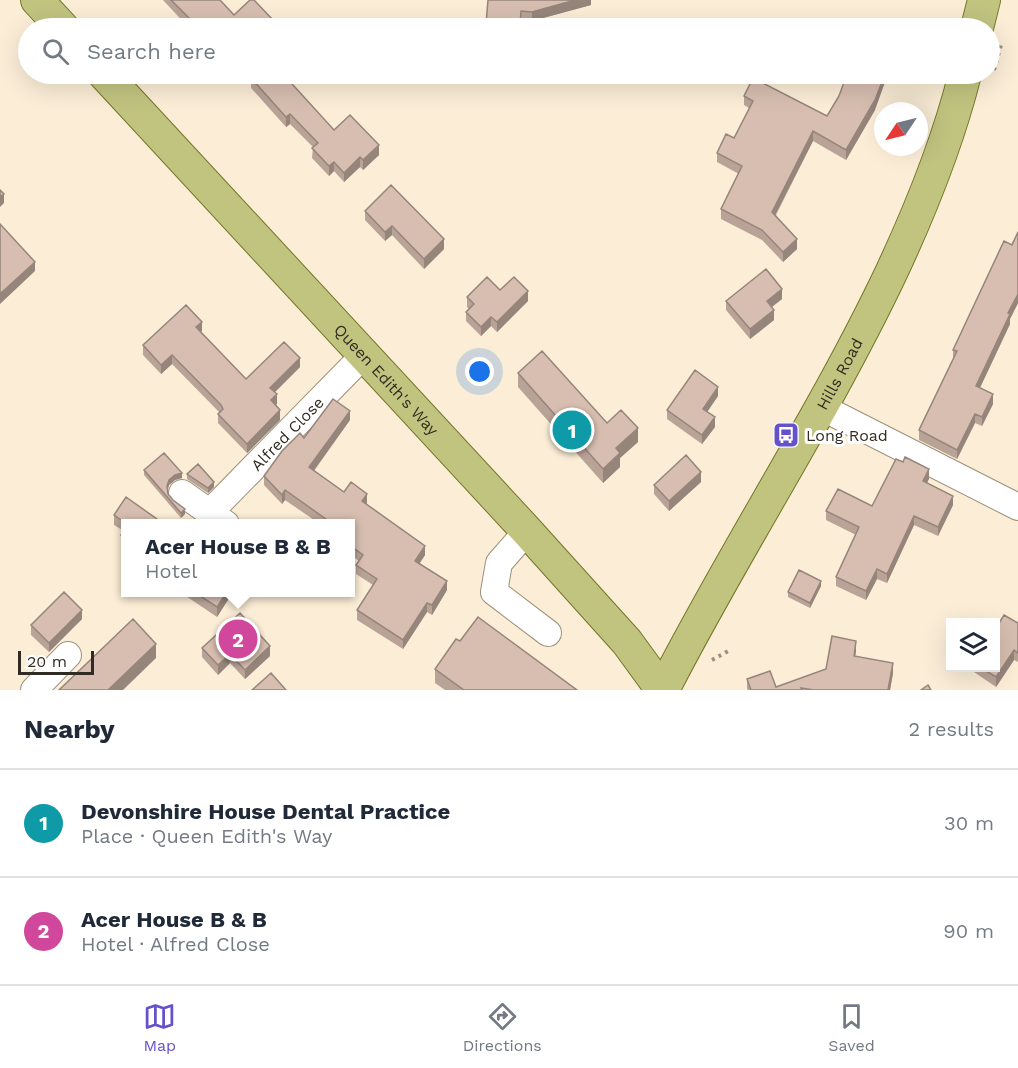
<!DOCTYPE html>
<meta charset="utf-8">
<style>
:root{--surface:#fff;--page:#f6f6f7;--text:#1f2937;--muted:#747a83;--line:#e0e1e3;--accent:#6551ca}
body{margin:0;font-family:"Work Sans",sans-serif;background:var(--page);color:var(--text)}
.controls{position:absolute;right:18px;bottom:18px;display:grid;overflow:hidden;border-radius:0px;box-shadow:0 6px 24px #0002}
.controls button{width:54px;height:54px;display:grid;place-items:center;padding:0;border:0;border-bottom:2px solid var(--line);background:var(--surface);color:var(--text);font:30px sans-serif}
.compass{position:absolute;left:874px;top:102px;width:54px;height:54px;border-radius:50%;background:var(--surface);box-shadow:0 6px 24px #0002;rotate:235deg}
.scale{position:absolute;left:18px;bottom:15px;width:76px;box-sizing:border-box;padding-left:6px;border:3px solid #312c23;border-top:0;font-size:16px;line-height:21px;white-space:nowrap;color:#312c23;-webkit-text-stroke:4px #fff;paint-order:stroke}
.you{position:absolute;left:480px;top:372px;width:21px;height:21px;margin:-15px;border:4px solid #fff;border-radius:50%;background:#1a73e8;box-shadow:0 0 0 9px #1a73e833}
.badge{display:grid;place-items:center;width:39px;height:39px;border-radius:50%;background:var(--accent);color:#fff;font-size:20px;font-weight:700}
.pin{position:absolute;translate:-50% -50%;border:3px solid #fff;box-shadow:0 2px 6px #0006}
.popup{position:absolute;left:121px;top:519px;width:234px;height:78px;box-sizing:border-box;display:grid;place-content:center;border-radius:0px;background:var(--surface);filter:drop-shadow(0 2px 4px #0005);font-size:20px;white-space:nowrap;color:var(--muted)}
.popup b{font-size:22px;color:var(--text)}
.popup::after{content:'';position:absolute;left:50%;top:100%;margin-left:-12px;border:12px solid transparent;border-top-color:var(--surface)}
.list{margin:0;padding:0;list-style:none}
h2{display:flex;justify-content:space-between;align-items:center;height:78px;margin:0;padding:0 24px;font-size:26px}
h2 small{font-size:20px;font-weight:400;color:var(--muted)}
.list li{display:grid;grid-template-columns:39px 1fr auto;gap:18px;align-items:center;box-sizing:border-box;height:108px;padding:0 24px;border-top:2px solid var(--line)}
.list b{display:block;font-size:22px;white-space:nowrap}
.list p{margin:0;font-size:20px;white-space:nowrap;color:var(--muted)}
.list em{font-size:20px;font-style:normal;color:var(--muted)}
.icon{flex:none;width:33px;height:33px;fill:none;stroke:currentColor;stroke-width:2;stroke-linecap:round;stroke-linejoin:round}
.map{position:relative;flex:none;width:1018px;height:690px;overflow:hidden}
.search{position:absolute;background:var(--surface);box-shadow:0 6px 24px #0002;left:18px;right:18px;top:18px;height:66px;display:flex;align-items:center;gap:15px;box-sizing:border-box;padding:0 21px;border-radius:33px;color:var(--muted);font-size:22px}
.sheet{height:294px;background:var(--surface)}
nav{display:flex;justify-content:space-around;align-items:center;box-sizing:border-box;height:84px;border-top:2px solid var(--line);background:var(--surface);font-size:16px;color:var(--muted)}
nav a{display:grid;justify-items:center;gap:3px}
nav .on{color:var(--accent)}
.map>svg:first-child{display:block}
.lines{fill:none;stroke-linecap:round;stroke-linejoin:round}
.minor-casing{stroke:#9d917b;stroke-width:28}
.major-casing{stroke:#747528;stroke-width:34}
.path{stroke:#999080;stroke-width:4;stroke-dasharray:3 4.5;stroke-linecap:butt}
.minor{stroke:#fff;stroke-width:26}
.major{stroke:#c1c47f;stroke-width:32}
.wall{fill:#b9a397}
.shaded-wall{fill:#96857b}
.building{fill:#d7beb0;stroke:#96857b;stroke-width:1.5}
.labels{text-anchor:middle;stroke-width:6;stroke-linejoin:round;paint-order:stroke}
.street-label{font-size:16px;fill:#312c23;stroke:#fff}
.poi-label{font-size:16px;fill:#312c23;stroke:#fff;text-anchor:start}
</style>
<div class="map">
<svg width="1018" height="690" viewBox="0 0 1018 690">
<rect width="100%" height="100%" fill="#fbedd6"/>
<g class="lines">
<!-- minor casing -->
<g class="minor-casing">
<g id="minor">
<path d="M821,407L1018,507"/>
<path d="M182,493L226,524"/>
<path id="s1" d="M210,512L363,356"/>
<path d="M527,531L499,563L494,592L548,633"/>
<path d="M34,690L68,655"/>
</g>
</g>
<!-- major casing -->
<g class="major-casing">
<g id="major">
<path d="M37,0L63,28"/>
<path d="M977,28L984,0"/>
<path id="s2" d="M104,74L527,531L627,642L662,690"/>
<path id="s3" d="M663,690C735,549 823,416 891,273C921,209 948,142 965,74"/>
</g>
</g>
<!-- path -->
<path class="path" d="M994,70L1001,45
M712,660L730,650"/>
<!-- minor -->
<use href="#minor" class="minor"/>
<!-- major -->
<use href="#major" class="major"/>
</g>
<!-- wall -->
<path class="wall" d="M163,0H220L234,15L273,28H189Z
M488,0H591V5L532,21H521L520,28H486Z
M245,74H283L334,130L379,155L363,170L360,167L344,182L334,171L329,176L312,158L313,147L290,124L286,127L251,88V80Z
M744,96L827,116L875,110L846,160L813,141L776,215L797,249L783,262L762,240L721,219V209L739,174L717,162V153L734,138L749,108L744,105Z
M365,211L444,249L424,269L392,235L385,241L365,220Z
M1018,232V303L1010,319V324L980,388L993,404L982,426L975,423L957,459L919,440V430L953,359V350Z
M500,290L528,301L497,332L491,326L481,336L466,321V312L469,309L467,307V297Z
M782,299L771,307L774,320L750,339L726,310V301Z
M202,331L201,332L246,379L300,367L275,392L277,404L275,405L280,420L247,453L218,423V414L220,413L172,364L161,374L143,355V345Z
M518,373L607,423L638,442L620,458V467L603,483L518,387Z
M718,396L707,412L715,427L702,444L667,419V410Z
M350,420L314,471L344,492L367,503L366,504L425,555L420,563L447,590L432,615L427,612L403,649L357,620V610L373,585L356,574V565L359,561L351,555V524H320L285,500L282,504L264,485V476L304,438Z
M144,470L182,478L175,480L169,485L168,490V494L185,514L181,518L144,475Z
M187,474L214,487L208,493L187,479Z
M929,479L926,483L953,505L938,536L914,525L887,583L877,579L866,600L836,586V577L856,535L826,520V511L872,506Z
M701,482L669,511L654,494V485Z
M114,515L164,524H126V548L121,545V535L124,531L114,525Z
M821,586L810,608L788,597V592Z
M180,592H233L217,617Z
M82,619L49,652L31,635V625Z
M1018,623V662L1014,660L996,687L974,672V668H996Z
M460,641L577,690H445L435,683V669Z
M202,648L270,656L245,679L230,663L218,675L202,657Z
M856,651L855,656L893,673L890,690H748L747,689V679L776,687L826,669Z"/>
<!-- shaded-wall -->
<path class="shaded-wall" d="M575,0H591V5L532,21V12Z
M273,20V28H265Z
M885,74H888L875,110L846,160V150Z
M290,114V124L286,127V117Z
M813,131V141L772,221V212Z
M379,145V155L363,170V160Z
M360,157V167L344,182V173Z
M334,162V171L329,176V166Z
M4,194V203L0,207V197Z
M392,226V235L385,241V232Z
M444,239V249L424,269V259Z
M797,239V249L783,262V252Z
M35,262V271L0,304V294Z
M782,289V299L767,311V301Z
M528,291V301L497,332V322Z
M1018,294V303L1010,319V324L976,396V386L1008,313Z
M774,310V320L750,339V329Z
M491,317V326L481,336V327Z
M202,322V331L196,336V327Z
M172,355V364L161,374V365Z
M300,358V367L270,397V388Z
M718,387V396L703,418V409Z
M277,394V404L271,409V400Z
M993,394V404L982,426V417Z
M280,410V420L247,453V444Z
M350,411V420L309,477V467Z
M975,414V423L957,459V450Z
M715,417V427L702,444V435Z
M638,428V442L620,458V467L603,483V469L616,448Z
M929,469V479L923,491V481Z
M701,472V482L669,511V501Z
M182,473V478L175,480L169,485L167,491V486L169,480L175,475Z
M214,482V487L208,493V488Z
M285,490V500L282,504V495Z
M367,494V503L362,510V501Z
M953,496V505L938,536V527Z
M185,509V514L181,518V513Z
M914,516V525L887,583V574Z
M425,546V555L415,570V561Z
M877,569V579L866,600V591Z
M447,581V590L432,615V605Z
M821,581V586L810,608V603Z
M227,592H233L217,617V607Z
M427,603V612L403,649V640Z
M82,610V619L49,652V643Z
M856,641V651L854,665V656Z
M156,644V658L123,690H108Z
M270,646V656L245,679V670Z
M1014,650V660L996,687V677Z
M230,654V663L218,675V665Z
M893,663V673L890,690H888Z"/>
<!-- building -->
<path class="building" d="M171,0H220L234,15L250,0H254L273,20L265,28H199Z
M488,0H575L532,12L521,11L520,26L486,24Z
M254,74H283L334,130L350,115L379,145L363,160L360,157L344,173L334,162L329,166L312,148L318,143L290,114L286,117L251,78L255,75Z
M847,74H885L875,100L846,150L813,131L772,212L797,239L783,252L762,230L721,209L742,166L717,153L726,134L734,138L753,101L744,96L753,78L827,116L839,96Z
M391,185L444,239L424,259L392,226L385,232L365,211Z
M0,190L4,194L0,197Z
M0,224L35,262L0,294Z
M1018,232V294L1008,313L1010,314L976,386L993,394L982,417L975,414L957,450L919,430L957,351L953,350L1004,241L1012,245Z
M766,269L782,289L767,301L774,310L750,329L726,301Z
M487,277L500,290L514,277L528,291L497,322L491,317L481,327L466,312L474,304L467,297Z
M186,305L202,322L196,327L246,379L284,342L300,358L270,388L277,394L271,400L280,410L247,444L218,414L223,409L221,405L172,355L161,365L143,345Z
M542,351L607,423L621,410L638,428L616,448L620,453L603,469L518,373Z
M695,370L718,387L703,409L715,417L702,435L667,410Z
M333,399L350,411L309,467L344,492L351,482L367,494L362,501L425,546L415,561L447,581L432,605L427,603L403,640L357,610L377,579L356,565L363,555L351,546V524H333L285,490L282,495L264,476L282,451L300,433L304,438Z
M164,453L182,473L175,475L169,480L167,486L168,494L173,500L185,509L181,513L144,470Z
M686,455L701,472L669,501L654,485Z
M905,457L929,469L923,481L953,496L938,527L914,516L887,574L877,569L866,591L836,577L859,527L826,511L838,489L872,506L896,459L903,462Z
M198,464L214,482L208,488L187,474Z
M126,497L164,524H127L114,515Z
M251,520L255,524H249Z
M126,528V538L121,535Z
M799,570L821,581L810,603L788,592Z
M64,592L82,610L49,643L31,625Z
M194,592H227L217,607Z
M240,613L270,646L245,670L230,654L218,665L202,648Z
M1004,615L1018,623V653L1014,650L996,677L981,668H996V628Z
M478,617L577,690H464L435,669L456,639L460,641Z
M133,619L156,644L108,690H59Z
M832,636L856,641L854,656L893,663L888,690H814L801,688L802,690H751L747,679L770,671L776,687L826,669Z
M271,673L286,690H252Z
M928,685L931,690H921Z"/>
<!-- icons -->
<defs>
<g id="bus-square" transform="scale(1.35)"><rect x="-9" y="-9" width="18" height="18" rx="4" fill="#6551ca" stroke="#fff"/><path d="M-5-6H5V4H4V6H2V4H-2V6H-4V4H-5ZM-3.5-4V0h7V-4ZM-3.5 1.2v1.5H-2V1.2ZM2 1.2v1.5H3.5V1.2Z" fill="#fff"/></g>
</defs>
<g fill-rule="evenodd">
<use href="#bus-square" x="786" y="435"/>
</g>
<g class="labels">
<!-- street labels -->
<g class="street-label">
<text dy="6" stroke="none"><textPath href="#s3" startOffset="362">Hills Road</textPath></text>
<text dy="6" stroke="none"><textPath href="#s2" startOffset="416">Queen Edith's Way</textPath></text>
<text dy="6" stroke="none"><textPath href="#s1" startOffset="110">Alfred Close</textPath></text>
</g>
<!-- poi labels -->
<g class="poi-label">
<text x="806" y="441">Long Road</text>
</g>
</g>
</svg>
<div class="controls">
<button><svg class="icon" aria-label="layers" viewBox="0 0 24 24"><path d="M12 4l9 5-9 5-9-5zM3 14l9 5 9-5"/></svg></button>
</div>
<svg class="compass" viewBox="-18 -18 36 36"><path d="M0-13l5 13h-10z" fill="#e53935"/><path d="M0 13l5-13h-10z" fill="#747a83"/></svg>
<div class="scale">20 m</div>
<div class="you"></div>
<div class="pin badge" style="left:572px;top:430px;background:#0f9aa8">1</div>
<div class="pin badge" style="left:238px;top:639px;background:#d1479c">2</div>
<div class="popup"><b>Acer House B &amp; B</b>Hotel</div>
<div class="search"><svg class="icon" aria-label="search" viewBox="0 0 24 24"><circle cx="10" cy="10" r="6"/><path d="M15 15l6 6"/></svg>Search here</div>
</div>
<section class="sheet">
<h2>Nearby<small>2 results</small></h2>
<ul class="list">
<li><span class="badge" style="background:#0f9aa8">1</span><div><b>Devonshire House Dental Practice</b><p>Place · Queen Edith's Way</p></div><em>30 m</em></li>
<li><span class="badge" style="background:#d1479c">2</span><div><b>Acer House B &amp; B</b><p>Hotel · Alfred Close</p></div><em>90 m</em></li>
</ul>
</section>
<nav>
<a class="on"><svg class="icon" aria-label="map" viewBox="0 0 24 24"><path d="M3 6l6-2 6 2 6-2v14l-6 2-6-2-6 2zM9 4v14M15 6v14"/></svg>Map</a>
<a><svg class="icon" aria-label="directions" viewBox="0 0 24 24"><path d="M12 3l9 9-9 9-9-9zM9 14v-3h6M13 9l2 2-2 2"/></svg>Directions</a>
<a><svg class="icon" aria-label="saved" viewBox="0 0 24 24"><path d="M7 4h10v16l-5-4-5 4z"/></svg>Saved</a>
</nav>
